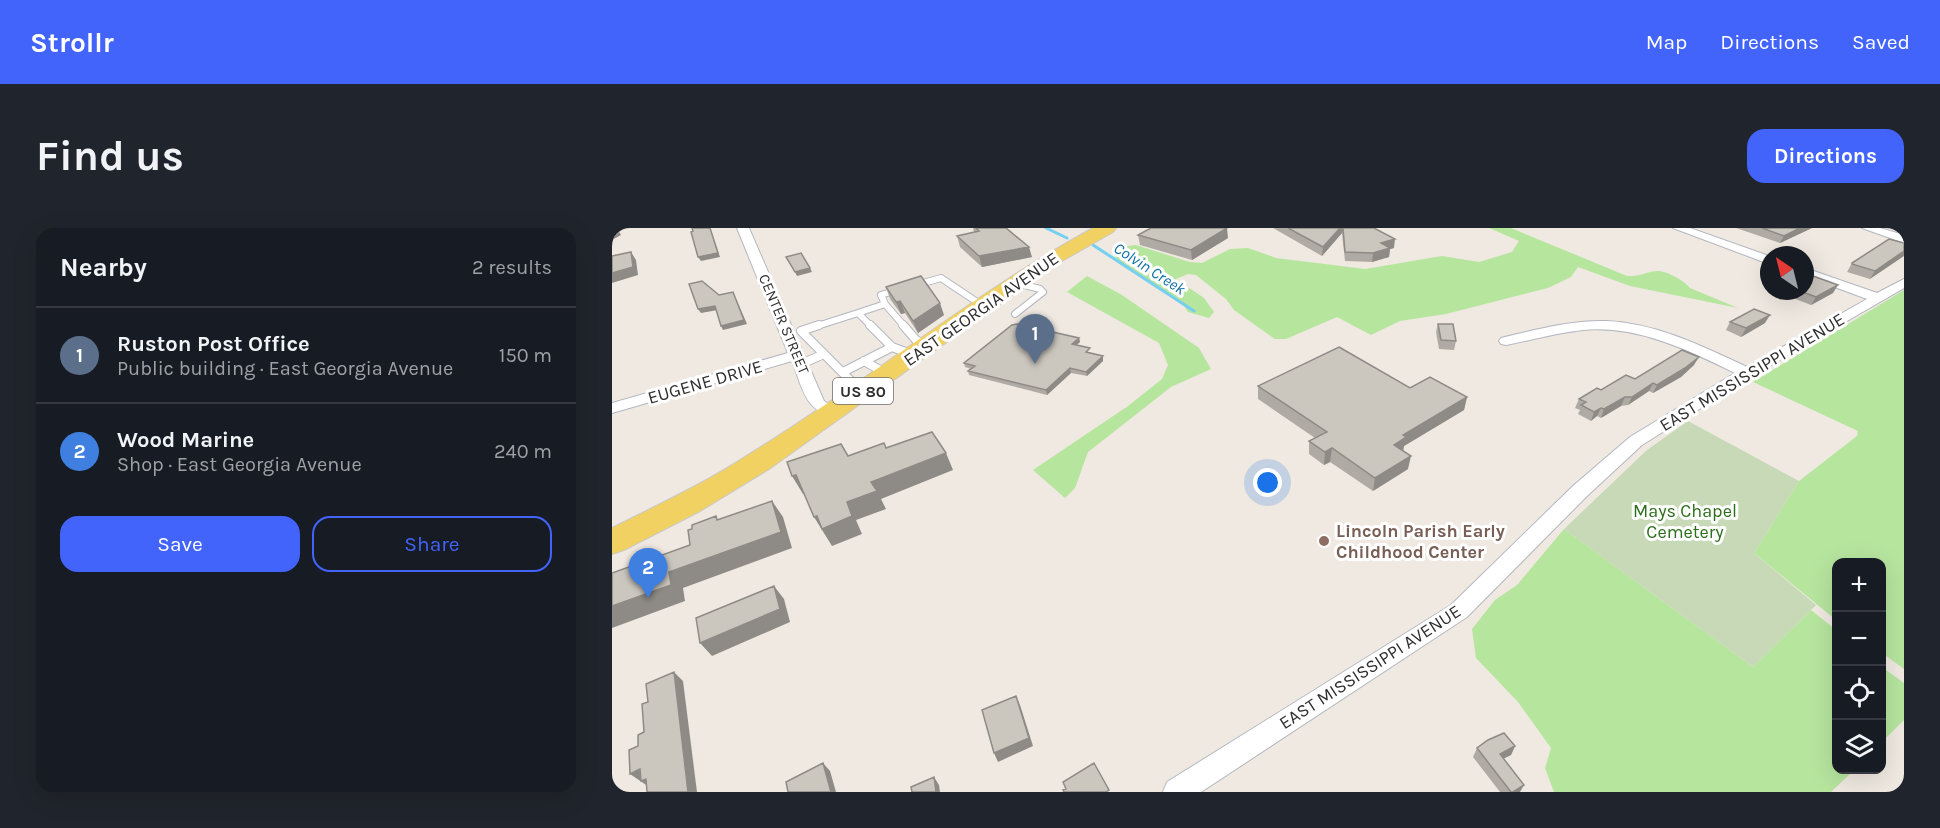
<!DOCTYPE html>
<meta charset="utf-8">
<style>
:root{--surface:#171b24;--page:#20242c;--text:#f1f3f6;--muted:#9ea1a6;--line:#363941;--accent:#4264fb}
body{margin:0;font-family:Karla,sans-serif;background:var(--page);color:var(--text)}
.controls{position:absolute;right:18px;bottom:18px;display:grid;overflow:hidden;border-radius:12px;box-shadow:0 6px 24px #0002}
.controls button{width:54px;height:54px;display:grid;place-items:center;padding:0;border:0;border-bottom:2px solid var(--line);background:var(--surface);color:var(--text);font:30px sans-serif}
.compass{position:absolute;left:1148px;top:18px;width:54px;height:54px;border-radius:50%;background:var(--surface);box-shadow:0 6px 24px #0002;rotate:325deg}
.you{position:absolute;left:656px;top:255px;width:21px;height:21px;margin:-15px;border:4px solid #fff;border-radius:50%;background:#1a73e8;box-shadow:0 0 0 9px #1a73e833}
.badge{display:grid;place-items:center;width:39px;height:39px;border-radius:50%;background:var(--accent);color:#fff;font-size:20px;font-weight:700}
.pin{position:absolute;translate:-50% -50px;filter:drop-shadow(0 2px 3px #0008)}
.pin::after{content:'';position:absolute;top:32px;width:21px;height:18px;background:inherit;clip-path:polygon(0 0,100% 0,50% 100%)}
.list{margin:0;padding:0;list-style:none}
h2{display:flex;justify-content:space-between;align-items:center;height:78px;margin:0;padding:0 24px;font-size:26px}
h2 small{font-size:20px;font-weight:400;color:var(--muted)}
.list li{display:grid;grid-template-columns:39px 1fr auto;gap:18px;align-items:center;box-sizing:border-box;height:96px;padding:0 24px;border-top:2px solid var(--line)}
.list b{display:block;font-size:22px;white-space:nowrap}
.list p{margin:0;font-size:20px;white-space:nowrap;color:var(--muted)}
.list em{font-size:20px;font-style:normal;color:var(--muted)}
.actions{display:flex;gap:12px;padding:18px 24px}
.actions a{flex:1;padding:14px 0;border:2px solid var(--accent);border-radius:18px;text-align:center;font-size:21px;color:var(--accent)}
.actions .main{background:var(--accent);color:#fff}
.icon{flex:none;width:33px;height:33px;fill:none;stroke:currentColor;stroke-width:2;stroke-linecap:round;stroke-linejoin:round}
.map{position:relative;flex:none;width:1292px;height:564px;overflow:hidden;border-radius:18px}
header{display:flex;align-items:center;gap:36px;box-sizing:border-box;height:84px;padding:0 30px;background:var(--accent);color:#fff}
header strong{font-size:28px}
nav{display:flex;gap:33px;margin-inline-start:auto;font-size:21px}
.intro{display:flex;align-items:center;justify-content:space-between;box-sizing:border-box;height:144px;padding:0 36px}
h1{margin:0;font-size:42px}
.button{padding:15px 27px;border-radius:18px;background:var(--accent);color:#fff;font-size:21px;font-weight:700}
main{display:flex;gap:36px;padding:0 36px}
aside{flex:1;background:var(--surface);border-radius:18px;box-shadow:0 6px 24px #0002}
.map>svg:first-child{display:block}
.green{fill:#b6e59e}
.cemetery{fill:#c8d9b8}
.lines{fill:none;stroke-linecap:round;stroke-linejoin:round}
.stream{stroke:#75cff0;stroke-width:3}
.service-far1-casing{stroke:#b4b7c1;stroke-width:8}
.service-casing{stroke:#b4b7c1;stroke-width:10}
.minor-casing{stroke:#b4b7c1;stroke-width:2}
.primary-casing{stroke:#c9c9c9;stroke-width:2}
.service-far1{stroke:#fff;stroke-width:6}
.service{stroke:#fff;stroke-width:8}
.minor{fill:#fff;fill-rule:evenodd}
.primary{fill:#f2d163;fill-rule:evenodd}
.wall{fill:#afaba4}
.shaded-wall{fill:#8e8b86}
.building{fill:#cbc7bf;stroke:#8e8b86;stroke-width:1.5}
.education-dot{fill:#8d6e63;stroke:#fff;stroke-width:2}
.labels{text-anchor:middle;stroke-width:6;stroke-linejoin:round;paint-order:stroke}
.far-street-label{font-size:15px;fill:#2e2e2e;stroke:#fff}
.far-water-label{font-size:16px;font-style:italic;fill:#0d6fa3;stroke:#fff}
.shield{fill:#fff;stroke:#6d6d6d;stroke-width:1.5}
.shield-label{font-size:16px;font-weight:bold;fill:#2e2e2e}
.street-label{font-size:18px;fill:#2e2e2e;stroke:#fff}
.park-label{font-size:18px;fill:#2c6e1b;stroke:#fff}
.education-label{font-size:18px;font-weight:bold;fill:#785e54;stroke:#fff;text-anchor:start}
</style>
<header>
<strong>Strollr</strong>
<nav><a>Map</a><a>Directions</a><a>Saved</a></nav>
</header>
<div class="intro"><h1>Find us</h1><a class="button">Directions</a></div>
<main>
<aside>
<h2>Nearby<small>2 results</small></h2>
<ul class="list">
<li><span class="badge" style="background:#5c6f8a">1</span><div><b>Ruston Post Office</b><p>Public building · East Georgia Avenue</p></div><em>150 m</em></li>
<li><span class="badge" style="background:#3f7fe0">2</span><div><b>Wood Marine</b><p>Shop · East Georgia Avenue</p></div><em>240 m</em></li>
</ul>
<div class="actions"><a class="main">Save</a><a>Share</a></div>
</aside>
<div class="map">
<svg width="1292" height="564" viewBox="0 0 1292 564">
<rect width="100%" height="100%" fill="#efe9e1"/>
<!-- green -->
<path class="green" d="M877,0H899L1015,48C1027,49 1034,44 1044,43C1054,42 1073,53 1078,60L1126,80L1018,58L966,39L959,49L936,60L834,86L788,93L759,107L725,89L674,111H663L622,82L614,71L584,47L576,46L564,51L592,70L602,84L597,90L576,84L571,76L505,32L500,24L509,19L524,17L578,34L590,35L618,21L636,20L664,30L753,41L830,28L867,34L900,24L907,13Z
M475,48L510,67L587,120L599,141L559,159L476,224L463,260L453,270L421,242L516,178L550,151L556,137L547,115L455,64Z
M1292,62V441L1270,425V334H1224V392L1142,325L1187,253L1245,208L1246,203L1141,154Z
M952,301L1141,439L1199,382L1224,402V542H1242L1219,564H942L933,540L939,520L906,474L864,430L860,401L883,372L905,357Z
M1270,439L1292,455V492L1270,514Z"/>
<!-- cemetery -->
<path class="cemetery" d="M1076,193L1187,253L1142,325L1204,377L1141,439L952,301L1035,222Z"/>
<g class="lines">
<!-- stream -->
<path class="stream" d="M434,0L455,10
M481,17L582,83"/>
<!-- service-far1 casing -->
<g class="service-far1-casing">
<path id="service-far1" d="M301,58L329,50L371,78
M273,76L269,67L288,61
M246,85L273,76L293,99
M403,86L431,64L428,61L404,55
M202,99L246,85L260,99"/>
</g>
<!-- service casing -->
<g class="service-casing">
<path id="service" d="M207,97L189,103L242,156L252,162
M258,97L280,119L299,126
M291,97L304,112L314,118
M252,133L275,146
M189,136L212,126
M231,144L280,119"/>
</g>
<!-- minor casing -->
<g class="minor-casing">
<path id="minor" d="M125,0H137L212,173L229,184L221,189C192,182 190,158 180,133L0,185V175L176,125Z
M1061,0H1078L1157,28V36Z
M1250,0H1268L1292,7V15Z
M1193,40L1265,65L1292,51V60L1140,148L1030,217L975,268L855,389L589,564H551L555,554L839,377L961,258L1018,209L1123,145C1076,122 1025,97 971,102C945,105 919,112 894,117L889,116L887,113L889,110C922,102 959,92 994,93C1044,95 1090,118 1135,139L1255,71L1193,48Z"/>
</g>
<!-- primary casing -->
<g class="primary-casing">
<path id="primary" d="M481,0H504L501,4L441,38L157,241L88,283L12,322L0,326V300C46,277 93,255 136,227C254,155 360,66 481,0Z"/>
</g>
<!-- service-far1 -->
<use href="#service-far1" class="service-far1"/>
<!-- service -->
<use href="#service" class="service"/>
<!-- minor -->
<use href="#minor" class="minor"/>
<!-- primary -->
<use href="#primary" class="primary"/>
</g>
<!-- wall -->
<path class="wall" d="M361,0H394L420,29L370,39L348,19L345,8L362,4Z
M661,0H762L782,20L778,21L777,29L760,34L733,33L730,5L710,28Z
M1124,0H1200L1168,15Z
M526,7L616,10L580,32L528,17Z
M1292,15L1258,51L1235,44L1240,35Z
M274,59L332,87L306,105L293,85L289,86L278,71Z
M1181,63H1193L1221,65L1199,77L1181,70L1184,65L1181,64Z
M1118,94L1153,95L1129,109L1114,102Z
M826,96L844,113L842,122L827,121L824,104Z
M467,110L468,114L464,117L479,125H478L491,133L475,148L459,145L435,167L357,147L356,143L359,141L353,139L352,135Z
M1082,137L1069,149L1041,165L1037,163L1016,177L1009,178L989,190L985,188L979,193L966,186L968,182L963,180L967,171L989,162L1023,151Z
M646,158L798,160L855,169L852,182L792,218L791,223L796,241L761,263L718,234L712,237L697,226V213L703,210L646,171Z
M903,518L899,527L891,531L908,564H888L861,529L865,520Z"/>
<!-- shaded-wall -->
<path class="shaded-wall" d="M5,0L9,7L0,12V3Z
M98,0L108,29L89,33L86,29Z
M615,0L616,10L580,32L579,22Z
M728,0H731L730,5L710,28L711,19Z
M1188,0H1200L1168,15L1172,8Z
M783,11L782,20L778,21L777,29L760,34L761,25L769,15Z
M417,19L420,29L370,39L367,28Z
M1292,23V28L1258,51L1263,43Z
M19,24L24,32L26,47L0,55V45Z
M198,40L200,44L185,48L183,44Z
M1226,57L1221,65L1199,77L1204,69Z
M121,64L135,96L111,102L109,98Z
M288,73L293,85L289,86L284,74Z
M328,75L332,87L306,105L301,93Z
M103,78L106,82L89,85L86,81Z
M1158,87L1153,95L1129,109L1134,100Z
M467,110L468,114L461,120L460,116Z
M491,128V133L475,148L474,144Z
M1087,129L1082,137L1069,149L1041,165L1045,157Z
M458,140L459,145L435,167L434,162Z
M1041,155L1037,163L1016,177L1020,169Z
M855,169L852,182L792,218L791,223L782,217L791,207Z
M1013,169L1009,178L989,190L992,181Z
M989,180L985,188L979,193L982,184Z
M720,220L718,234L712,237L713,224Z
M334,225L341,242L269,271L274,281L244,292L250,306L220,318L202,289L259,254Z
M799,228L796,241L761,263L763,250Z
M184,247L195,265L191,266L180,248Z
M160,273L171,289L180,320L71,360L73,373L0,400V378L57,344Z
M162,358L172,371L178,394L100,428L88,415Z
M62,444L71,453L85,564H76Z
M404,468L408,477L421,518L386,534L382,525Z
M903,518L899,527L884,534L888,526Z
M211,535L218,543L224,564H219Z
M28,541L40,561L18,546Z
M322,549L327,557L328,564H324Z
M912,557L908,564H901Z"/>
<!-- building -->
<path class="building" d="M80,0H98L106,25L86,29L79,4L81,3Z
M364,0H394L417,19L367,28L345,8L367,3Z
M539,0H615L579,22L526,7Z
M676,0H728L711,19Z
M731,0H762L783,11L769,15L778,20L761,25L733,24Z
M1150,0H1188L1172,8Z
M1277,11L1292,15V23L1263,43L1240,36V35Z
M19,24L21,39L0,45V28Z
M189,25L198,40L183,44L174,29Z
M309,48L328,75L301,93L288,73L284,74L274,59Z
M1201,48L1226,57L1204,69L1188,63H1193V52Z
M90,53L107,67L121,64L132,92L109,98L103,78L86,81L77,56Z
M1142,81L1158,87L1134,100L1118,94Z
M405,96L467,110L460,116L478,120L474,124L491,128L474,144L458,140L434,162L356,143L363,138L352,135L400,97Z
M826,96H841L844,113L829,112Z
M727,119L798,160L818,149L855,169L791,207L794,209L782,217L799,228L763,250L720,220L713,224L697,213L715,204L646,158Z
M1070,122L1087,129L1073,140L1045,157L1041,155L1020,169H1013L992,181L989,180L982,184L969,177L974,174L967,171L985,160L989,162L1014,147L1023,151Z
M320,204L334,225L259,254L265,263L235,274L240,288L210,301L205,288L202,289L184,247L180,248L175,234L229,216L236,228L272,215L274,220Z
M160,273L169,304L57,344L59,357L0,378V345L78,317L76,302L80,301V297L104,288L105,292Z
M162,358L168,381L88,415L84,390Z
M62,444L76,564H35L34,551L29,553L28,541L18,546L17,522L26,518V507L32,504L30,476L36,474L34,456Z
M404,468L417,510L382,525L370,482Z
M892,505L903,518L888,526L912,557L901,564H899L865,520L876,512Z
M211,535L219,564H176L174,554Z
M482,535L497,562L494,564H452L451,562L454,561L451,554Z
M322,549L324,564H300L299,559Z"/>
<!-- markers -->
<circle class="education-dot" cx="712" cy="313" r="6"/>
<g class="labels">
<!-- far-street labels -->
<g class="far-street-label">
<text transform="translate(172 96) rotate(67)" y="5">CENTER STREET</text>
</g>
<!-- far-water labels -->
<g class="far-water-label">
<text transform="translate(538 40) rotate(33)" y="6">Colvin Creek</text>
</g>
<!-- shield labels -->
<rect class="shield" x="221" y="150" width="60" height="26" rx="4.5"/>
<g class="shield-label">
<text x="251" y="169">US 80</text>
</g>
<!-- street labels -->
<g class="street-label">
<text transform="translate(369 81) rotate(-35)" y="6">EAST GEORGIA AVENUE</text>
<text transform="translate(1140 144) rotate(-31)" y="6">EAST MISSISSIPPI AVENUE</text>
<text transform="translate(93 154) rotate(-16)" y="6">EUGENE DRIVE</text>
<text transform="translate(758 439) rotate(-33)" y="6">EAST MISSISSIPPI AVENUE</text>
</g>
<!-- park labels -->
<g class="park-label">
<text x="1073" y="289">Mays Chapel<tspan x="1073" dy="21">Cemetery</tspan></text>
</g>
<!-- education labels -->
<g class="education-label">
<text x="724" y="309">Lincoln Parish Early<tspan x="724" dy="21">Childhood Center</tspan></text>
</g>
</g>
</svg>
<div class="controls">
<button>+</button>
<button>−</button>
<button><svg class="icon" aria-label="locate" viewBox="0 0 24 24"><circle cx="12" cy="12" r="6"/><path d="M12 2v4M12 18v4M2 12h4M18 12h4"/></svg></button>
<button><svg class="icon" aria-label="layers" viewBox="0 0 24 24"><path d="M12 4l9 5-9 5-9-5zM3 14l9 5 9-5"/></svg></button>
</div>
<svg class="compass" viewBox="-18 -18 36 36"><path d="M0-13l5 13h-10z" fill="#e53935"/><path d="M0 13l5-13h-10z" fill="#9ea1a6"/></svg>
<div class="you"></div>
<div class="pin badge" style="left:423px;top:136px;background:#5c6f8a">1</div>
<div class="pin badge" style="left:36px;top:370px;background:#3f7fe0">2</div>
</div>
</main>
